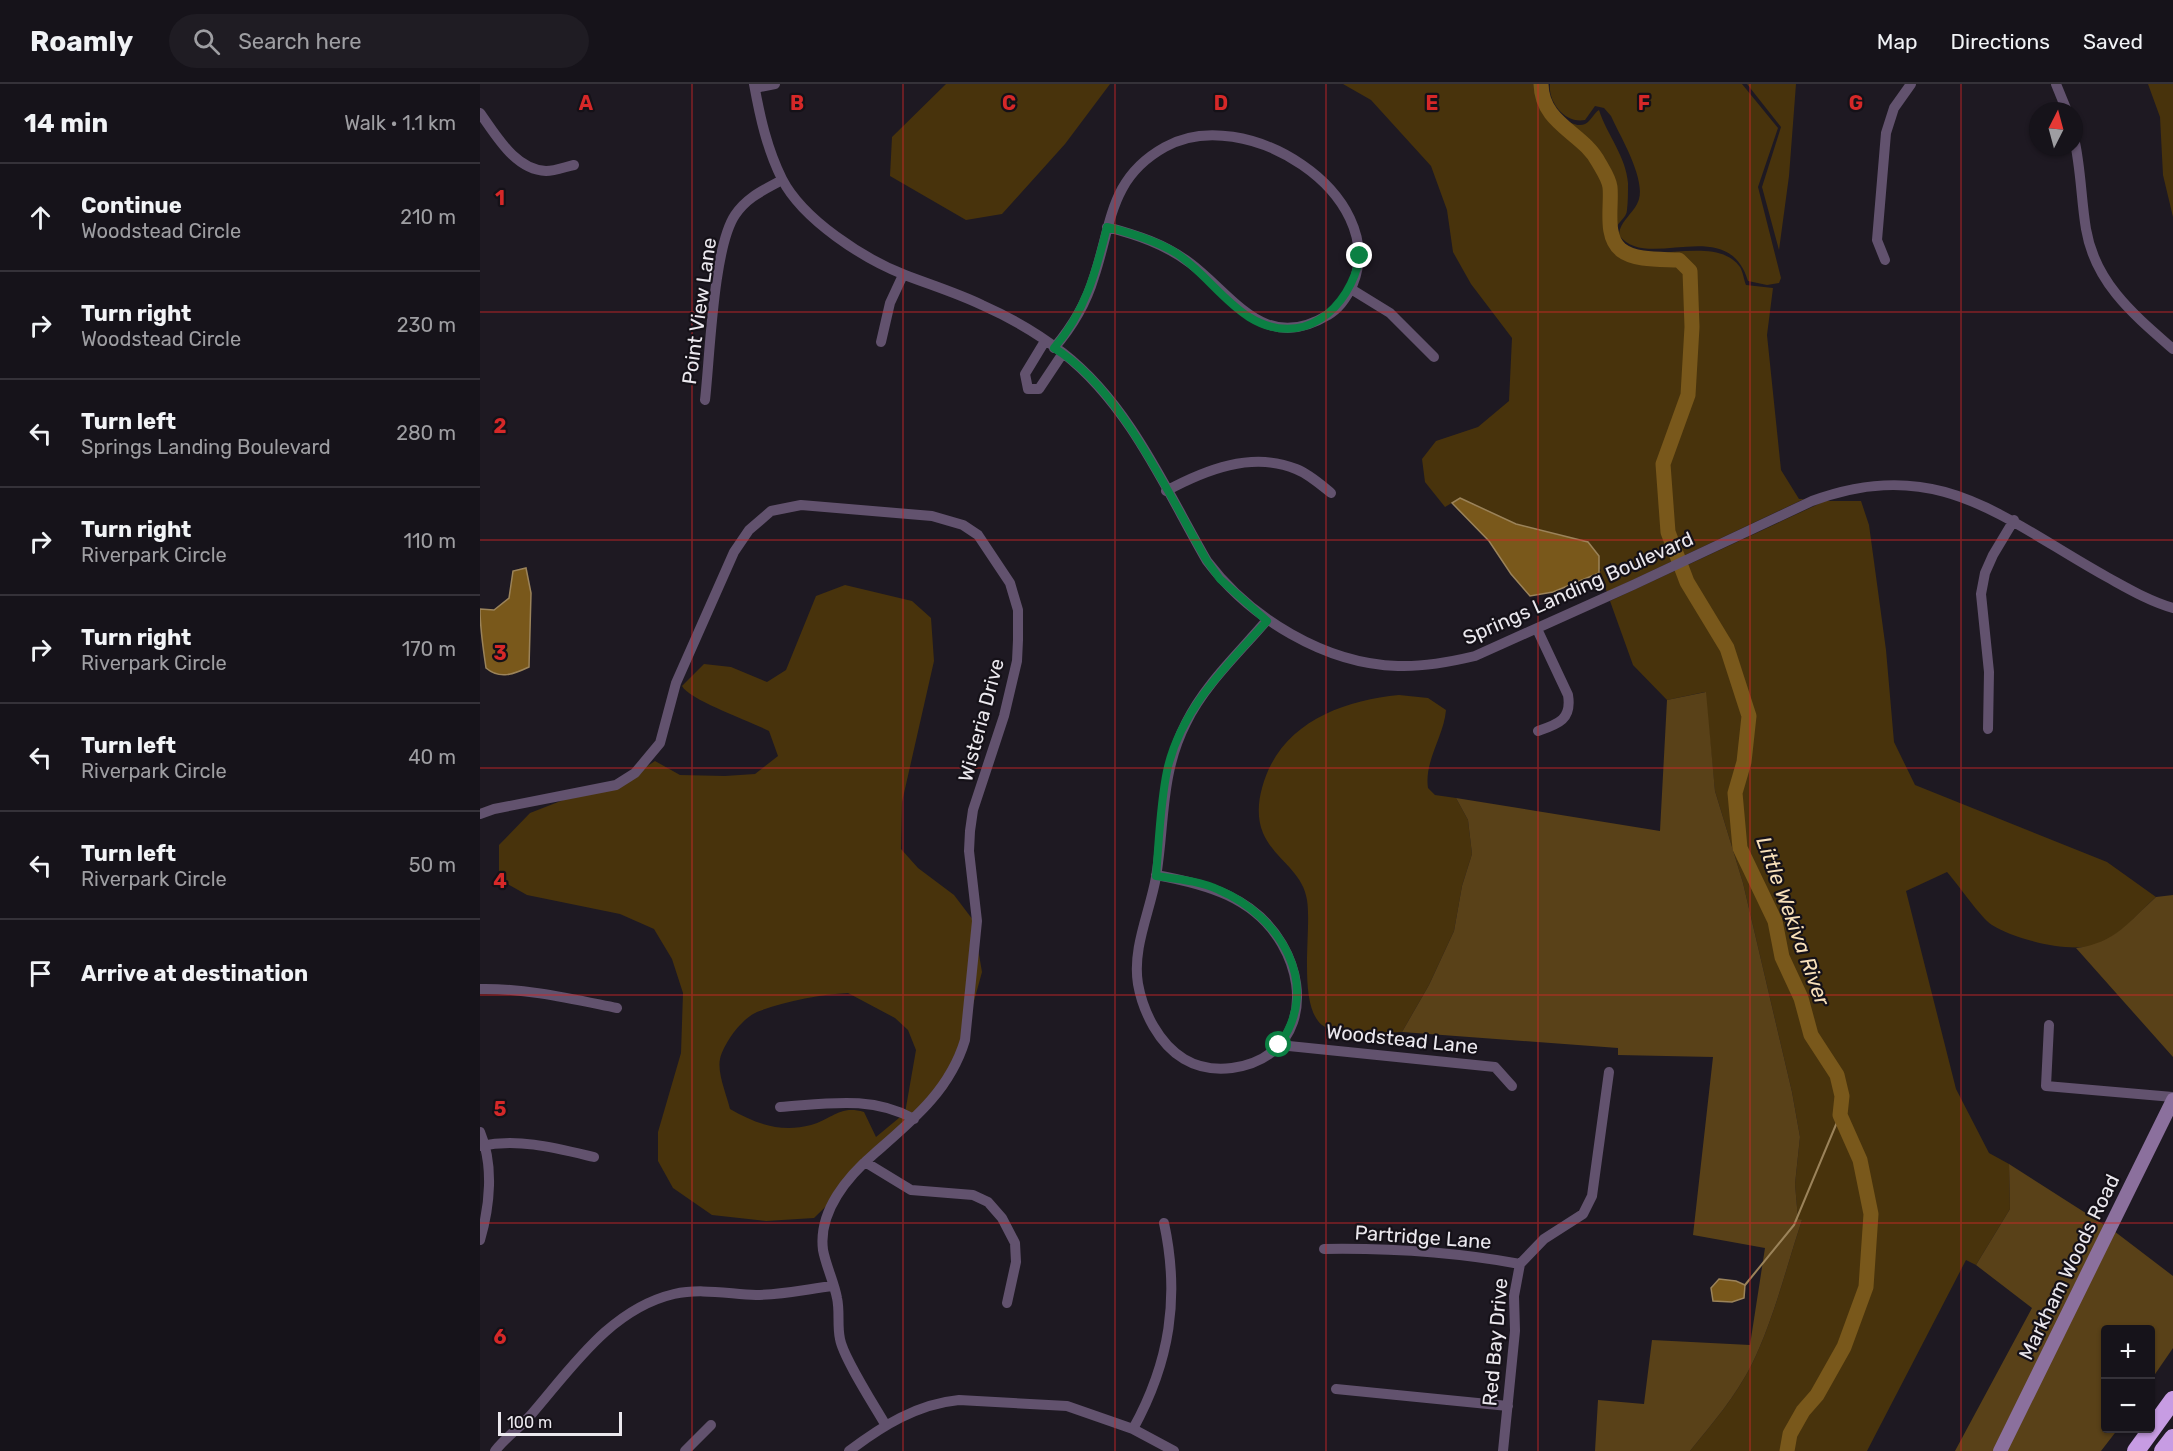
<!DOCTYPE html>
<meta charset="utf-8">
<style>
:root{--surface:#16131a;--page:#1f1c23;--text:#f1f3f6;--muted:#9e9ea2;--line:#353239}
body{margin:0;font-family:Rubik,sans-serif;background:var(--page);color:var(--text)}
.controls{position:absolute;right:18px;bottom:18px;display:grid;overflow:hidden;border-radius:6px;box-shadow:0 2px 4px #0004}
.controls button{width:54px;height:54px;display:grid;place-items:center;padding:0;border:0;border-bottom:2px solid var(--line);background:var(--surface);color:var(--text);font:30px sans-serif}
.compass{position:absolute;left:1549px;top:18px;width:54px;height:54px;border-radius:50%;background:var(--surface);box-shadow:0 2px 4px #0004;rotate:6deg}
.scale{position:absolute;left:18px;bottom:15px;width:124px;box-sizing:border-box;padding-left:6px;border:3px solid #ebe8ee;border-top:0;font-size:16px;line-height:21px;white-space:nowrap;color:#ebe8ee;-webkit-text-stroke:4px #151118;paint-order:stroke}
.stop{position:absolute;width:18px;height:18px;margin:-14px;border:4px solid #0b8043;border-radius:50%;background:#fff}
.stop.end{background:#0b8043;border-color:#fff;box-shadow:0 2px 6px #0008}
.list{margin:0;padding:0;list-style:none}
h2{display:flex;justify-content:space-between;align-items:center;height:78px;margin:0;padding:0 24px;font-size:26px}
h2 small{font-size:20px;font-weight:400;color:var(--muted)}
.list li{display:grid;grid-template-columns:39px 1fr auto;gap:18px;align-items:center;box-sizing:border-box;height:108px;padding:0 24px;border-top:2px solid var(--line)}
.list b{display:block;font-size:22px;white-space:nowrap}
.list p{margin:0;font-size:20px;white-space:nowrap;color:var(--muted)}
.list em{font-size:20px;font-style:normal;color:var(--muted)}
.icon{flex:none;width:33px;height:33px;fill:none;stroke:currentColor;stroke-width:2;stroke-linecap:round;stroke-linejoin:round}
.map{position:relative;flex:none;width:1693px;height:1367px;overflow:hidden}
header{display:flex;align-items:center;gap:36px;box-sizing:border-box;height:84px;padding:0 30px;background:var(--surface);border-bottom:2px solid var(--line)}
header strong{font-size:28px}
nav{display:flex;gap:33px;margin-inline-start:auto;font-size:21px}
.search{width:420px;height:54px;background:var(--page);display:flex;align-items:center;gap:15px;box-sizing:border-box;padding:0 21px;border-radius:33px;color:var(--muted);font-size:22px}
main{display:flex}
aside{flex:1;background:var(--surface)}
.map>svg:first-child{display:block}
.green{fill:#48330c;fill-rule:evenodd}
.forest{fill:#594118}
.water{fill:#79581b;stroke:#9b835a;stroke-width:1.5}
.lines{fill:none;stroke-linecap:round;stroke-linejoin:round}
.stream{stroke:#9b835a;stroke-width:2}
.river{stroke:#79581b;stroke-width:15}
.street{stroke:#62526e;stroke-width:10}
.secondary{stroke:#8b709d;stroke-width:14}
.highway{stroke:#c79ce3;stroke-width:18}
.route{stroke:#0b8043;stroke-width:8}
.grid{fill:none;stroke:#d62828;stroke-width:1.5;stroke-opacity:0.55}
.labels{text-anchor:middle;stroke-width:4.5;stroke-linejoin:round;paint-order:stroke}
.street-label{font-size:20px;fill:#ebe8ee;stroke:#151118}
.water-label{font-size:21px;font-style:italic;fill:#f8e0ba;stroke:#151118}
.grid-label{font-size:20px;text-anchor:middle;font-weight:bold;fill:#d62828;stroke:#151118;stroke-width:4.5;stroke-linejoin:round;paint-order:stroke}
</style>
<header>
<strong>Roamly</strong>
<div class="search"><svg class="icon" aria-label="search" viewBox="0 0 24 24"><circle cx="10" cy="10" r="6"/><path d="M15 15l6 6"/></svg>Search here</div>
<nav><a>Map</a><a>Directions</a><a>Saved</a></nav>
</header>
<main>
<aside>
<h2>14 min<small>Walk · 1.1 km</small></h2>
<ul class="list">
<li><svg class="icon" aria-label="ahead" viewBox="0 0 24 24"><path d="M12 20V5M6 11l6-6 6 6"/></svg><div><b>Continue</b><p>Woodstead Circle</p></div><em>210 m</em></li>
<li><svg class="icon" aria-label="right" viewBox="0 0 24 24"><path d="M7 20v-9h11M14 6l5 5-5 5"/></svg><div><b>Turn right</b><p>Woodstead Circle</p></div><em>230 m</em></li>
<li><svg class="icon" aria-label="left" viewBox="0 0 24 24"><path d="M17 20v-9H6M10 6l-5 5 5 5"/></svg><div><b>Turn left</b><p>Springs Landing Boulevard</p></div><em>280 m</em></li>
<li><svg class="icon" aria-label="right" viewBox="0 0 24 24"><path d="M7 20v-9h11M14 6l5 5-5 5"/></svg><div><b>Turn right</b><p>Riverpark Circle</p></div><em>110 m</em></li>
<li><svg class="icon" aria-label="right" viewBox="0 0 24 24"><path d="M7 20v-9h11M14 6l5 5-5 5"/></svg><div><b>Turn right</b><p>Riverpark Circle</p></div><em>170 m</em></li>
<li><svg class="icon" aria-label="left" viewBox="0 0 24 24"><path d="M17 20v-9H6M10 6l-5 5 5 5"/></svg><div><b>Turn left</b><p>Riverpark Circle</p></div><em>40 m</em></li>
<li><svg class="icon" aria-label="left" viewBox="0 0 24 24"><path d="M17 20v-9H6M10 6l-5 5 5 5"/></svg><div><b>Turn left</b><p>Riverpark Circle</p></div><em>50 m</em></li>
<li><svg class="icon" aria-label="arrive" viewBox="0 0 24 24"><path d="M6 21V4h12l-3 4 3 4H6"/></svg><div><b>Arrive at destination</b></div></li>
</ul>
</aside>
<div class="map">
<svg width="1693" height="1367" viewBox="0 0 1693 1367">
<rect width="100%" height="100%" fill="#1e1922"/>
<!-- green -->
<path class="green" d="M466,0H630L585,60L522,130L486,136L410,92L412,53Z
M863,0H1066C1066,4 1065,11 1066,15C1070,26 1093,46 1105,40C1111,37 1114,29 1119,26C1127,51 1146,72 1148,99C1148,107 1148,118 1147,126C1147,136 1130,141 1137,154C1153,189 1234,146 1260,183C1263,188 1264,196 1266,201L1293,204L1287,251L1301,386L1319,415H1324L1127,508L1119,489L1121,486L1070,451L1036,440L980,414L965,423L945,398L942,375L956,357L998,343L1029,317L1032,254L991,200L973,168L967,126L951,82L891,16Z
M1070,0H1262L1298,44L1278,103L1301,194L1299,199L1287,201L1268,197C1248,129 1166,189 1139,151C1140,136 1155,129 1159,115C1165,93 1140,52 1131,32L1124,24L1115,22L1105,36C1085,40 1068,18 1070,0Z
M1267,0H1316L1309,92L1299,166L1282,103L1301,43Z
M1668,0H1693V133L1683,91L1680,33Z
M1345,417H1381L1389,441L1406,566L1414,658L1435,701L1627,778L1676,813C1658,829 1645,847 1623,858C1597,872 1536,856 1512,841C1500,833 1478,800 1467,788L1426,807L1476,1005L1509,1069L1529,1080L1530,1125L1496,1181L1486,1176L1387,1367H1210C1232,1340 1256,1312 1272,1280C1294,1235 1306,1184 1322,1136H1318L1315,1100L1320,1053L1312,1008L1263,799L1235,707L1225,608L1187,616L1153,581L1130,517Z
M365,501L432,517L451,534L454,577L422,718L421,765L438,784L474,811L493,836L502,888L479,972L467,1004L334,1134L286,1137L232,1131L193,1104L178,1077V1048L201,969L203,909L192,875L174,845L140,830L47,811L19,795V761L50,729L96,711L148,695L175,677L200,691L245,692L275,690L298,672L289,647C270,637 209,616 202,602L224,580L251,583L287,598L306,586L336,512ZM368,909L415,934L428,946L436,966L425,1029L396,1053L384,1028C359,1021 353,1035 331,1041C301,1049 276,1040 250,1025C247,1012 237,989 240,975C244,959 261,935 277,928C302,918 341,910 368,909Z
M919,611L948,614L966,626C964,652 944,677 948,704L955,711L976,714L988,736L992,770L982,802L974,847L949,901L922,948C899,949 861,956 842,941C817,921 832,846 827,816C823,787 794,775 783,749C777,735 778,718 782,704C799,640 860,617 919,611Z"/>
<!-- forest -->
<path class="forest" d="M1226,608L1235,707L1263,799L1312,1008L1320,1053L1315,1100L1318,1135L1322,1136C1306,1184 1294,1235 1272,1280C1256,1312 1232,1340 1210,1367H1115L1118,1316L1164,1320L1172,1256L1270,1261L1285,1164L1213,1151L1233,973L1138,971V964L922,948L949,901L974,847L982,802L992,770L988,736L976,714L1180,747L1187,616Z
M1693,811V973L1596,864C1636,859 1648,838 1676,813Z
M1529,1080L1626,1142L1515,1367H1475L1552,1224L1496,1181L1530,1125Z
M1634,1147L1693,1192V1264L1671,1296L1670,1246H1626V1344L1638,1345L1621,1367H1525Z"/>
<!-- water -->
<path class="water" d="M980,414L1036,440L1108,458L1119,472V489L1073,508L1050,512L1031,490L1009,457L972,419Z
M46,484L51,509L49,583C34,590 20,596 6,584C3,563 0,545 0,525L14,526L29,514L33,487Z
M1239,1195L1256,1197L1265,1201L1264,1214L1252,1218L1233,1217L1231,1204Z"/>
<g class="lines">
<!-- stream -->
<path class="stream" d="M1265,1201L1314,1141L1360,1031"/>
<!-- river -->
<path class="river" d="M1061,0C1062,41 1103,48 1119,79C1123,86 1129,95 1130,103C1132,122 1124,152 1141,166C1155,177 1182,175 1199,176L1210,187L1212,243L1208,311L1183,380L1188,448L1207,498L1247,564L1269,632L1264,678L1255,709L1260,764L1295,837L1302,873L1321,914L1331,951L1357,991L1362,1012L1360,1031L1380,1076L1391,1130L1386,1203L1364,1263L1337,1311L1323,1327L1310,1350L1307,1367"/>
<!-- street -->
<path class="street" d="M274,0C280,33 287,65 302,95C323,136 384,175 425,191C451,201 477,209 502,221C529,233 560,251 583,269C650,321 686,406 727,477C770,534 845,580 918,582C944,583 970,578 995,572L1153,501L1332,417C1459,370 1524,436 1627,493C1649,505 1669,517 1693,524
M1576,0L1587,27
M275,4L295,0
M0,29C16,51 35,86 66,87C75,87 85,83 94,81
M1594,54C1601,84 1601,115 1606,145C1615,199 1654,231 1693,265
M1405,176L1397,156L1406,49L1414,24L1431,0
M871,205L910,229L954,273
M565,257L545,290L548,305H559L583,269
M401,258L410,219L423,191
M574,264C592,243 606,220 614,193C632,140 629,94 685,63C764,18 909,110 873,200C868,211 859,225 848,231C784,270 754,212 710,179C685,160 657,151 627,143
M225,316C230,273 233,164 255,131C267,113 284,106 302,96
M686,407C725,386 772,367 816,385C829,390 840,400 851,409
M1057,545L1088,611C1092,635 1079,640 1058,647
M1508,645L1509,588L1501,510L1505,489L1513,471L1534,436
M0,730L14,725L136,701L155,689L180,659L196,599L254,468L269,446L291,427L321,421L452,432L483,441L498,451L530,499L538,526V556L537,577L524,632L493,726L490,747L489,767L497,837L485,956C470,1006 433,1036 395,1069C368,1092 338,1127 343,1166C346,1182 354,1198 357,1214C360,1227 357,1242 360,1255C363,1273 394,1321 405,1340
M676,791C726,800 775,813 802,860C832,912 818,975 752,984C735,986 719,984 704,975C679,960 663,928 658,900C652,864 670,828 676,793C685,739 680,690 706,639C725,600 759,569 787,536
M0,905C46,904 92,915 137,924
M1569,941L1566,1002L1693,1013
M799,961L1015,983L1032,1002
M300,1023C346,1020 391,1011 434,1035
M0,1048C14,1081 10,1122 0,1156
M0,1062C39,1054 76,1064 114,1073
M385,1078L431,1106L493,1111L508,1118L522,1134L535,1159L536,1178L527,1219
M844,1165C910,1164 974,1168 1040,1180
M856,1305L1028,1322
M653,1345C690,1278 700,1213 684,1139
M15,1367C25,1354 39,1344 50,1332C91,1285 130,1225 194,1210C221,1204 249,1210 276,1211C302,1211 328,1205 353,1202
M205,1367L231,1341
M369,1367C402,1342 437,1320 479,1316L587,1322L653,1345L694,1367
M1023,1367L1035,1247L1034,1212L1040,1180L1064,1155L1103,1130L1112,1112L1129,988"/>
<!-- secondary -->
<path class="secondary" d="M1520,1367L1693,1016"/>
<!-- highway -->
<path class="highway" d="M1656,1367L1693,1316
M1683,1367L1693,1354"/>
</g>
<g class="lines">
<!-- route -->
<path class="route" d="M799,961C843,901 800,832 739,806C720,797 697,795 676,792C679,757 680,721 687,687C700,626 747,581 787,537L740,495L727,477C688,410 641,304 574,264C605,228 616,188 627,143C651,149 675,156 696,169C723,187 742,216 769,233C822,266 870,225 880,172"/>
</g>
<!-- grid -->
<path class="grid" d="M212,0V1367M423,0V1367M635,0V1367M846,0V1367M1058,0V1367M1270,0V1367M1481,0V1367M0,228H1693M0,456H1693M0,684H1693M0,911H1693M0,1139H1693"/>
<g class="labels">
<!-- street labels -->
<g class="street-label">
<text transform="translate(219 227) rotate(-82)" y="7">Point View Lane</text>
<text transform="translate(1098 504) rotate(-24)" y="7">Springs Landing Boulevard</text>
<text transform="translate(501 636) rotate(-75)" y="7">Wisteria Drive</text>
<text transform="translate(922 955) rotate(6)" y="7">Woodstead Lane</text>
<text transform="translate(943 1153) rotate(4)" y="7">Partridge Lane</text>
<text transform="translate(1589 1183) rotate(-64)" y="7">Markham Woods Road</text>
<text transform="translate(1015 1258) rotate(-85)" y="7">Red Bay Drive</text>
</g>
<!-- water labels -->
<g class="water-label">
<text transform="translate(1313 837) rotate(70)" y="7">Little Wekiva River</text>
</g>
</g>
<g class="grid-label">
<text x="106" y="26">A</text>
<text x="317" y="26">B</text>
<text x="529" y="26">C</text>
<text x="741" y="26">D</text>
<text x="952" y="26">E</text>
<text x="1164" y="26">F</text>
<text x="1376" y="26">G</text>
<text x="20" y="121">1</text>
<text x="20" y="349">2</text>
<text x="20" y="576">3</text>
<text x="20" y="804">4</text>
<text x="20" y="1032">5</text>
<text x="20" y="1260">6</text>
</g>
</svg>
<div class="controls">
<button>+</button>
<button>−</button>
</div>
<svg class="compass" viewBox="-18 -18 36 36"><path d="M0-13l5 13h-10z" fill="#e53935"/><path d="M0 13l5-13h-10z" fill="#9e9ea2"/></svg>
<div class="scale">100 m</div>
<div class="stop" style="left:799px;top:961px"></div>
<div class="stop end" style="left:880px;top:172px"></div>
</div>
</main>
